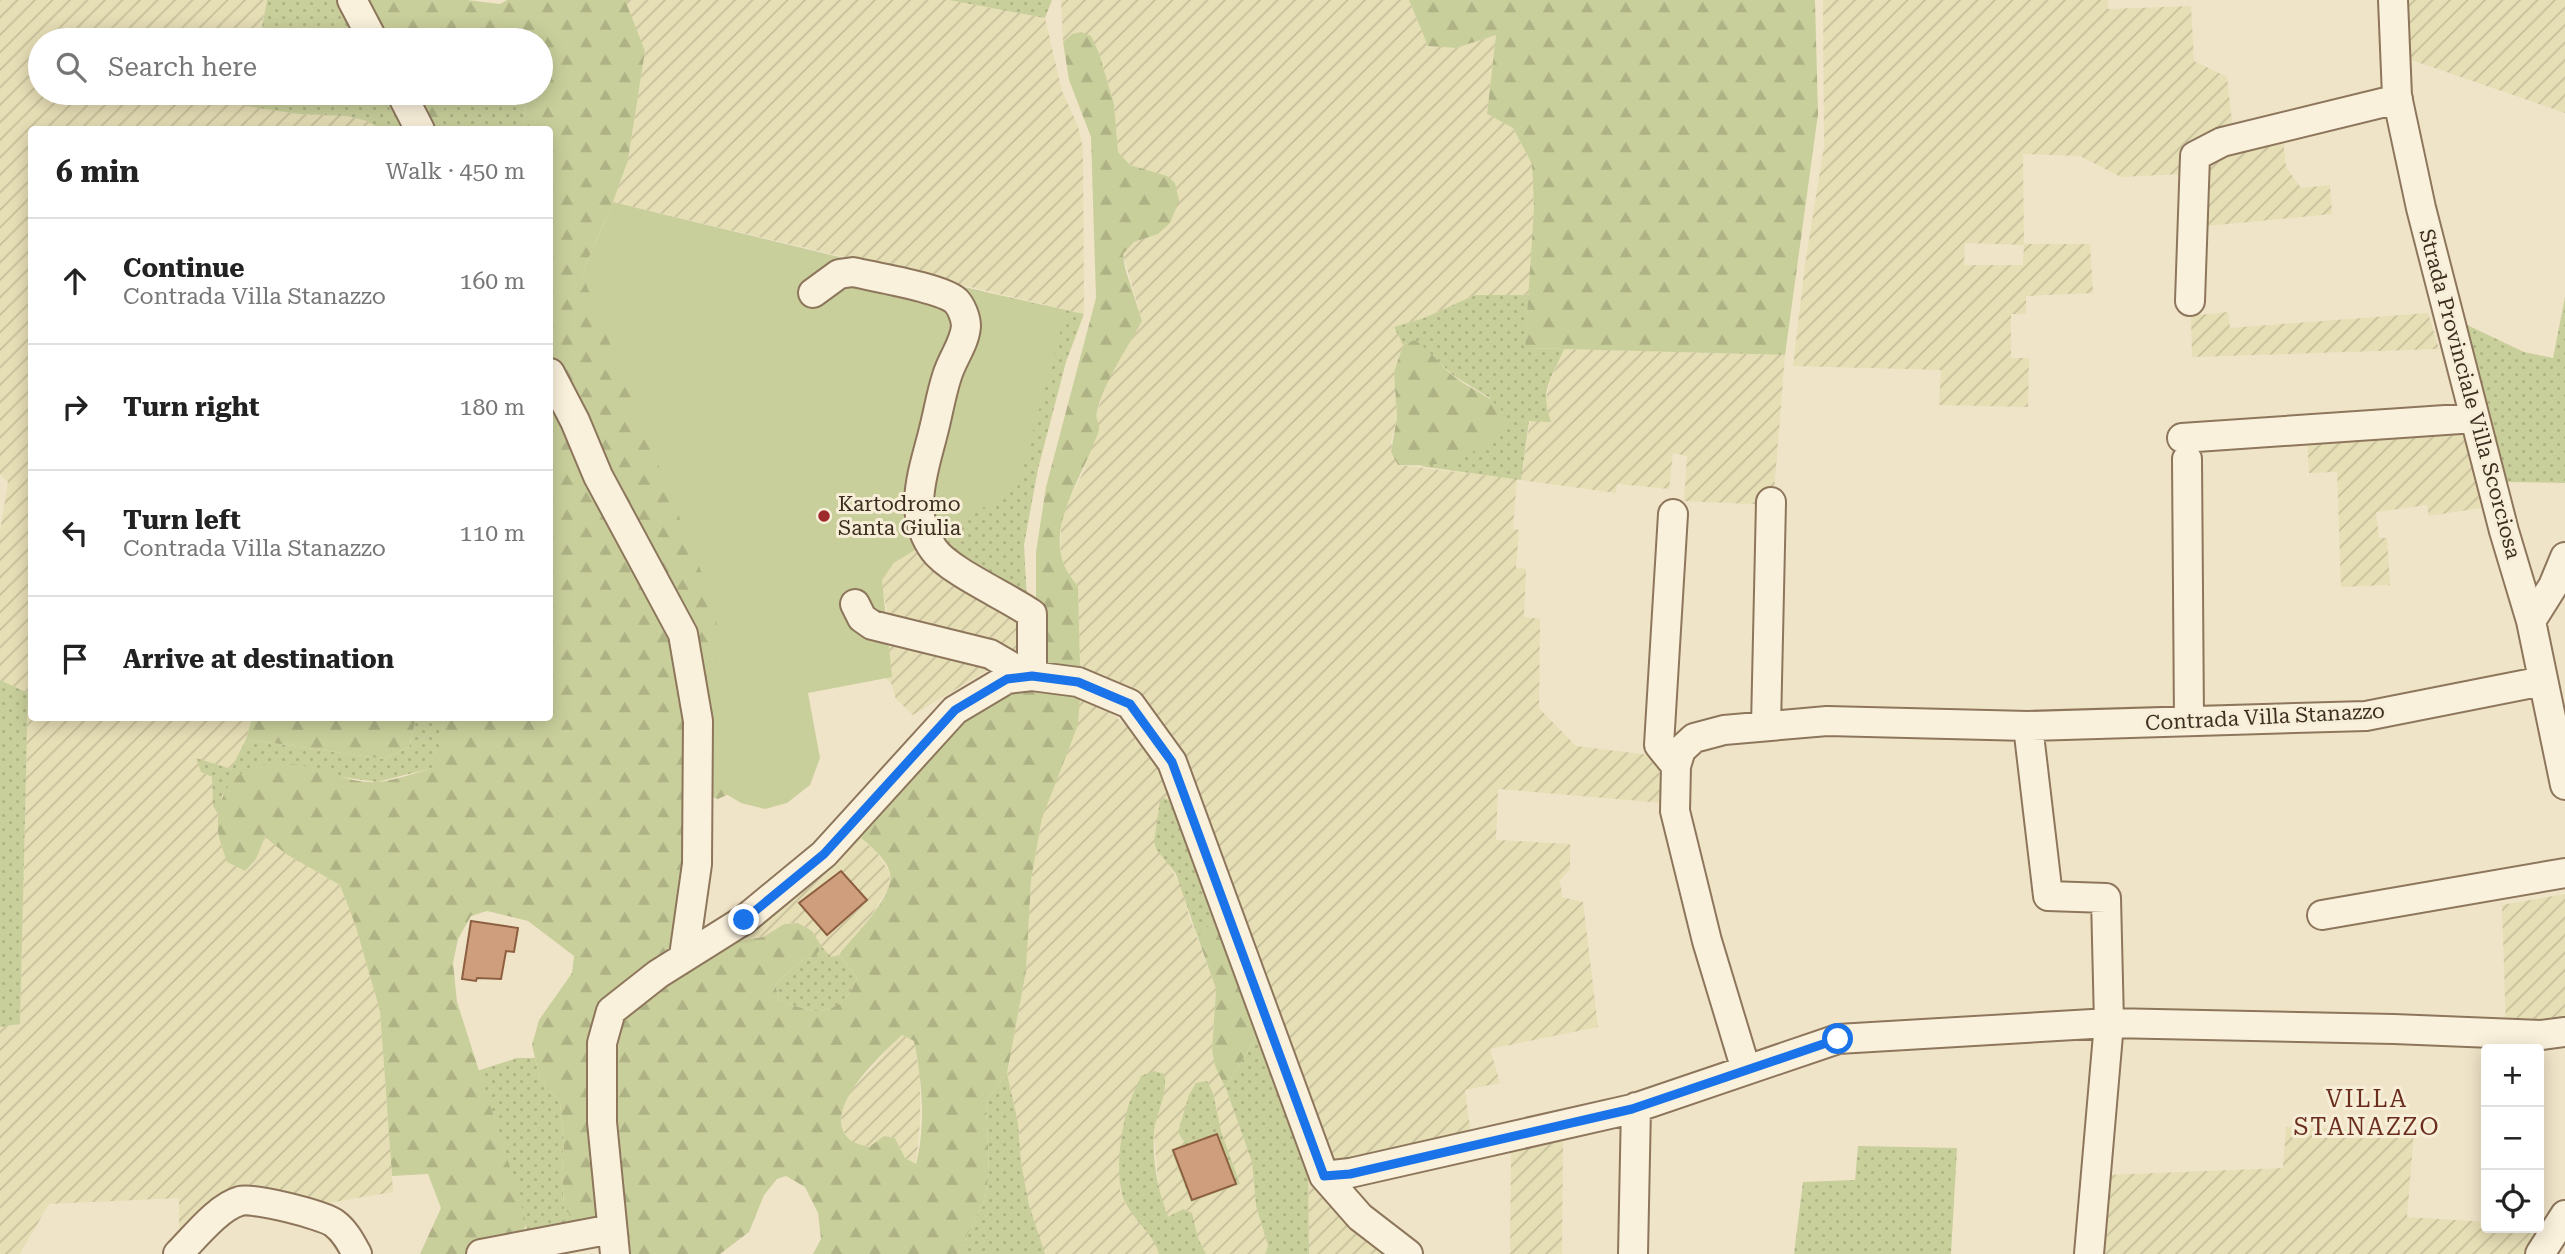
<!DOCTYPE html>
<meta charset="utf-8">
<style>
:root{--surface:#fff;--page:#f2f2f2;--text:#222;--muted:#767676;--line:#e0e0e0}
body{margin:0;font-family:"Roboto Serif",serif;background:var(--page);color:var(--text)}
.controls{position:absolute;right:21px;bottom:21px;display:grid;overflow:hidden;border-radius:7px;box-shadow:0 4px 18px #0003}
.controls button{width:63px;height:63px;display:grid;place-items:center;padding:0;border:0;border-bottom:2px solid var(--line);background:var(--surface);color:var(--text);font:35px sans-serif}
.stop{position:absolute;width:21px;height:21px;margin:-16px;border:5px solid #1a73e8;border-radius:50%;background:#fff}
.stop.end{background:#1a73e8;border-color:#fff;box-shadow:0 2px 7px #0008}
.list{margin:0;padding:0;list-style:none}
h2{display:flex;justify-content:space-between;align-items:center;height:91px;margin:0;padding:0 28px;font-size:30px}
h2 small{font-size:23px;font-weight:400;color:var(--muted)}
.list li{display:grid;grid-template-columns:46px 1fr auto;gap:21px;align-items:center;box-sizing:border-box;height:126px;padding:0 28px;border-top:2px solid var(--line)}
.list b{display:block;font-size:26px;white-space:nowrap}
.list p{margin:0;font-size:23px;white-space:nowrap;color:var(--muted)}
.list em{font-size:23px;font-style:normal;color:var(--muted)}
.icon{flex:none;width:38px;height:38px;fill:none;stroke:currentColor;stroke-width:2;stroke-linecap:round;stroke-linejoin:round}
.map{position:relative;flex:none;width:2565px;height:1254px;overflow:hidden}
.search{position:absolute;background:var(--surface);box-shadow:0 4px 18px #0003;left:28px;top:28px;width:525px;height:77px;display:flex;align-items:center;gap:18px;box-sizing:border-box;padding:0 24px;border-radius:38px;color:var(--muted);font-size:26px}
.panel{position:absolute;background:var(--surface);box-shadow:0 4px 18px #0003;left:28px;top:126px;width:525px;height:595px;border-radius:7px}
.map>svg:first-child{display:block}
.farmland{fill:url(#farmland-furrows);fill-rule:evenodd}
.grass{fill:url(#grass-dots)}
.forest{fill:url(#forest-firs);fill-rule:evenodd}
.garden{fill:#c9cf9b}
.building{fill:#cf9f7d;stroke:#8d5f41;stroke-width:2}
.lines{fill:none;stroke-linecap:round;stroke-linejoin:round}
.minor-casing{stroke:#8d765c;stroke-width:32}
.minor{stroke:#faf1dc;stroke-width:28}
.route{stroke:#1a73e8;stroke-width:9}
.poi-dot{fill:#9e2a2b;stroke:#f7eed8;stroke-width:2.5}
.labels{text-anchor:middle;stroke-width:6;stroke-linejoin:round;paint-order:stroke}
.street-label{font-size:21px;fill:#3d2e20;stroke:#f7eed8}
.poi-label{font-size:21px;fill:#3d2e20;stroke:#f7eed8;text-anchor:start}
.quarter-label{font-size:24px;letter-spacing:2px;fill:#6b2e1e;stroke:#f7eed8}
</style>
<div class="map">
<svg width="2565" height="1254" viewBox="0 0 2565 1254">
<defs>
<pattern id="farmland-furrows" width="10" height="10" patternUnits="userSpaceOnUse" patternTransform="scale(1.75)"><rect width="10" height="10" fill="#e6deb5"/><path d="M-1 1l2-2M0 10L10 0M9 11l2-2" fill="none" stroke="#c6bf9b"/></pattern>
<pattern id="grass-dots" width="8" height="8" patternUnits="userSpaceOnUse" patternTransform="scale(1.75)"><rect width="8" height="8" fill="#c9cf9b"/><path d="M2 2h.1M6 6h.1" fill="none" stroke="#aeb285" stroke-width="1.8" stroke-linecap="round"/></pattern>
<pattern id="forest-firs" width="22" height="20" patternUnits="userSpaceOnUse" patternTransform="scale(1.75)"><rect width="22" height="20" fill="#c9cf9b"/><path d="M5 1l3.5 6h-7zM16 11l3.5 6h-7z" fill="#aeb285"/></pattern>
</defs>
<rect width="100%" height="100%" fill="#f0e4c8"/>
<!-- farmland -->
<path class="farmland" d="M0,0H267L259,40H40V93H249L247,106L299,114L347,116L367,121L380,129L32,130V718H252L246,739L231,770L197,759L201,772L212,777L213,806L220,818L218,832L227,862L245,871L256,859L265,837L286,854L340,885L355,924L380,1011L393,1192L304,1207L273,1193L179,1235V1198L49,1204L20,1254H0V1027L20,1024L28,693L0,680V531L8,482L0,474Z
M628,0H949L1045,18L1062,91L1078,126L1083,148L1084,314L613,202L628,160L645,51L626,5Z
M1061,0H1409L1428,46L1456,48L1496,35L1487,114L1513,128L1532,164L1534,208L1529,295H1475L1424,318L1394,327L1403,345L1394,372L1397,417L1391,443L1398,465L1517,479L1513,529L1519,530L1516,568L1526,569L1524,617L1540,619L1539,708L1576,746L1657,756L1664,803L1498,789L1496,840L1570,844V869L1560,880L1562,897L1583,902L1598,1027L1490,1049L1500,1083L1465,1090L1471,1135L1335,1165L1260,956L1181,753L1127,692L1080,665L1078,586L1067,574L1063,565L1060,547L1062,518L1068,501L1084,471L1096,416L1108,379L1142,321L1123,254L1134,242L1158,234L1167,176L1130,165L1118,152L1114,104L1099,53L1072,34L1063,42Z
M1823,0H2108V9L2191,6L2194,61L2227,77L2233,130L2185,143L2181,174L2121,177L2080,156L2023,154L2024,244H2090L2093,293L2026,296V314H2011V358H2029L2028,407L1939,405L1941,370L1793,366L1805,265L1824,146ZM1965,243L2024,245L2023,265H1964Z
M2402,0H2565V113L2403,57Z
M2282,132L2286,167L2301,188L2330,185L2332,214L2196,227L2198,160Z
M2228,312L2230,328L2428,313L2439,349L2192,357L2191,316Z
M1564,349L1785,355L1773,505L1684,501L1687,456L1673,453L1669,489L1617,484L1616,493L1521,480L1530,420L1545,405L1550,381Z
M2462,427L2481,508L2429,516L2427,505L2376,512L2379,538H2387L2390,585L2341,587L2337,472L2309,473L2307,434Z
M919,546L1024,618L1021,661L889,621L881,580L894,564Z
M892,635L993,667L913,715L896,699L891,683L885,678L873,677Z
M1080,696L1102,705L1142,740L1166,779L1181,816L1167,862L1182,888L1189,916L1216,989L1212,1050L1215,1066L1221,1075L1252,1162L1256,1206L1268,1246L1265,1254H1206L1198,1238L1192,1213L1183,1209L1168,1218L1159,1193L1154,1133L1160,1102L1167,1084L1123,1133L1120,1164V1190L1126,1206L1154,1239L1159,1254H1045L1041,1245L1029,1205L1021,1162L1018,1123L1007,1073L1026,971L1031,880L1042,818ZM1213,1093L1221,1131L1240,1184L1185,1143Z
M854,833L876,851L890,873L889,887L871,916L839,955L831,958L826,954L812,931L797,923L783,924L763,937L722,944Z
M2565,894V1021L2506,1030L2502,905Z
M901,1035L914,1041L920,1074V1122L916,1164L905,1158L895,1138L884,1136L869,1147L850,1141L842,1129L841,1112L847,1095Z
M2286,1127L2414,1131L2407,1217L2486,1222V1228H2539V1225H2548L2526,1254H2097L2106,1175L2283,1168Z
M1563,1141L1562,1254H1510L1511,1152Z
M1308,1171L1388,1254H1309Z"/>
<!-- grass -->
<path class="grass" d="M267,0H346L367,40H277L260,37Z
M949,0H1052L1045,18Z
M249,93H395L415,129H380L367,121L347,116L299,114L246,106Z
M450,93H526L523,129H433L427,117L451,98Z
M968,288L1084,314L1066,362L1038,469L1024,545L1027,599L973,566L950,546L932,519Z
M1475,295H1529L1525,348L1564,349C1552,379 1539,388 1551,422L1529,421L1521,480L1419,466L1453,460L1490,398L1454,376L1415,340L1403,345L1394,327L1424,318Z
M2565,297V483L2506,482L2465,324L2524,352L2553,358Z
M0,680L28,693L20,1024L0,1027Z
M416,718H444L436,767L377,782L334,776L294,764L222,795L220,818L213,806L212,777L201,772L196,758L231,769L246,739L384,759L409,747Z
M1164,798L1171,801L1176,807L1219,924L1205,928L1198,938L1176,874L1157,850L1154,843L1160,800Z
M822,947L831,957L839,955L857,977C853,993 836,1012 817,1011C805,1011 790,1003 779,1000L775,984L804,959L814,958Z
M1259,1032L1308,1171L1309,1254H1265L1268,1246L1256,1206L1252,1162L1226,1089C1235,1068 1249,1052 1259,1032Z
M517,1058H535L540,1079L560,1102L564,1142L562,1173L564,1208L577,1224L526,1231C526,1221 522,1214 519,1205C508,1159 494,1115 477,1071Z
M1154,1071L1164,1074C1169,1092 1156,1113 1154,1132C1152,1161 1158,1191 1168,1217L1183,1209L1192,1213L1198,1238L1206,1254H1159C1153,1233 1136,1223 1126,1204C1113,1182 1121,1125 1130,1101C1133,1093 1138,1084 1141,1076Z
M1007,1073L1018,1123L1021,1162L1029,1205L1045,1254H958L985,1199L989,1172L986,1101Z
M1207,1081L1213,1093L1221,1131L1240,1184L1191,1202L1171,1150L1185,1143L1178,1132L1189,1095L1196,1083Z
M1858,1146L1957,1148L1951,1254H1794L1803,1182L1855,1180Z"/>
<!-- forest -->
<path class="forest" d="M368,0H467L500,4L507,0H628L627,5L645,51L628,160L613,202L582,274L728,579L731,793L718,799L702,794L687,634L550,363V130L523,129L526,93H541V40H388Z
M1409,0H1815L1818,114L1785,355L1525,348L1534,208L1532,164L1513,128L1487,114L1496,35L1456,48L1428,46Z
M1081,32L1091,36L1099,53L1114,104L1118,152L1130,165L1167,176L1175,183L1179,201L1170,223L1158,234L1134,242L1123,254L1125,268L1142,321C1126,351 1105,379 1097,412C1095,418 1099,422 1099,428C1099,432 1096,438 1094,443C1077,488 1036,542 1078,586L1080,665L1092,672L1043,665L1036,602V552L1046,487L1096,298L1091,137L1069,80L1063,42L1072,34Z
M414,93H450L451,97L440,117H427Z
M1415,340C1429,350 1439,363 1452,375C1471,391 1497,396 1508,421C1475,460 1448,467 1398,465L1391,452L1397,417L1394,372L1403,345Z
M550,379L681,630L695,723L684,937L626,979L599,1013L605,1219L577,1224L564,1208L562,1173L564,1142L560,1102L540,1079L532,1045L539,1020L572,973L574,956L528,921L487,911L471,916L458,939L453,963L457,1002L516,1186C520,1209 533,1222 518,1242L498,1239L469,1246L466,1254H420L441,1208L428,1174L392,1176L380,1011L355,924L340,885L286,854L265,837L256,859L245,871L227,862C224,852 219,841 218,831C216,780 245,759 293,764C321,767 348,784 378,782C397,780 417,772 435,767L444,718H550Z
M1047,691L1080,696L1078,725L1042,818L1031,880L1026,971L1007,1073L986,1101L989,1172L985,1199L958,1254H813L821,1239L818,1213L805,1187L786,1176L777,1179L764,1195L749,1232L720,1254H623L610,1030L634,1004L722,944L763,937L784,924L798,923L812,931L822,947L814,958L804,959L775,984L779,1000C790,1003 805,1011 817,1011C836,1012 853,993 857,977L839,955C852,937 895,897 890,873C887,859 866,841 854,833L971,712L1011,693ZM902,1035L914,1041C922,1079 926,1126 916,1164L905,1158L895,1138L884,1136L869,1147C863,1145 853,1143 849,1139C819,1110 882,1054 902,1035Z
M252,718H416L409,747L384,759L246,739Z
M1219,924L1259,1032C1249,1052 1235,1068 1226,1089L1215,1066L1212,1050L1216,989L1198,938L1204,928Z"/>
<!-- garden -->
<path class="garden" d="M613,202L1066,312L1018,486L894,563L882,580L892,677L808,693L820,758L810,785L787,803L765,809L741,803L726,794L713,775L717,611L582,274Z"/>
<!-- building -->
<path class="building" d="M841,871L867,900L827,935L799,903Z
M471,921L518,928L514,952L506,951L501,979L477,978L476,981L462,979Z
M1217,1134L1236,1184L1192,1200L1173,1150Z"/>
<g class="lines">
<!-- minor casing -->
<g class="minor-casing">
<path id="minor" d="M352,0L373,40
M2393,0L2397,96L2421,208L2504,531L2531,621L2565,785
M401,93L420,130
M813,293L839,274L853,272C874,277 942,288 956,301C961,306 966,318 966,326C965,343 952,359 947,376C941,394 938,414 933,433C923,473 907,513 934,550C949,571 1008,597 1032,614V676
M2190,301L2195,156L2222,142L2398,99
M550,373L575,421L598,476L683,634L698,721L697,864L684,956
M2182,438L2475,418
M2187,459L2189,721
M1673,514L1659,745L1676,766
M855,604L862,618L872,625L990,654L1009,665L1022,677
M2531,621L2553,586L2565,557
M1766,726L1771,502
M2028,726L2048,896L2106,898L2109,1023L2089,1254
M2322,915L2565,873
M1746,1070L1707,941L1675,811L1676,766L1681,750L1694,738L1724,730L1827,721L2028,726L2366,716L2543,681
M1324,1176L1350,1173L1632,1109L1838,1039L2109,1023L2394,1029L2541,1035L2565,1032
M178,1254C194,1238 218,1207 240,1201C253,1197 323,1215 334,1223C345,1231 351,1243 357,1254
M481,1254L612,1229
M615,1254L602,1122V1043L611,1011L658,974L744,920L824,854L955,710L1007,679L1032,676L1078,682L1130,704L1172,762L1324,1176L1360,1217L1408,1254
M1633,1254L1636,1107
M2540,1254L2565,1215"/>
</g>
<!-- minor -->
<use href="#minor" class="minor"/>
</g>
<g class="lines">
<!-- route -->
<path class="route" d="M744,920L824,854L955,710L1007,679L1032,676L1078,682L1130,704L1172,762L1324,1176L1350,1174L1632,1109L1838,1039"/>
</g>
<!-- markers -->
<circle class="poi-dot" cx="824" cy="516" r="7"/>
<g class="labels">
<!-- street labels -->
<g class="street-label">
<text transform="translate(2470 394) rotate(75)" y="7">Strada Provinciale Villa Scorciosa</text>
<text transform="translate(2265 717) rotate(-3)" y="7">Contrada Villa Stanazzo</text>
</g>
<!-- poi labels -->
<g class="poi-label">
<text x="838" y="511">Kartodromo<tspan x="838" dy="24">Santa Giulia</tspan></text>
</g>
<!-- quarter labels -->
<g class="quarter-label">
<text x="2367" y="1107">VILLA<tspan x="2367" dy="28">STANAZZO</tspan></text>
</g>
</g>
</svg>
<div class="controls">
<button>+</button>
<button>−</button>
<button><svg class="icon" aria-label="locate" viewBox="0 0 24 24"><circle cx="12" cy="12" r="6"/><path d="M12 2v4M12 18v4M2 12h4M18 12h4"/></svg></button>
</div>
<div class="stop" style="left:1838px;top:1039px"></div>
<div class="stop end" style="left:744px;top:920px"></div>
<div class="search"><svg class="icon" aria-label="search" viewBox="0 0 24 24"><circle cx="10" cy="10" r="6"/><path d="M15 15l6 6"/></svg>Search here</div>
<section class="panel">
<h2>6 min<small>Walk · 450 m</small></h2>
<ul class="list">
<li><svg class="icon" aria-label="ahead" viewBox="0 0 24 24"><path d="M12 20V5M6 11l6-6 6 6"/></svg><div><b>Continue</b><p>Contrada Villa Stanazzo</p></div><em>160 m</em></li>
<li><svg class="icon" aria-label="right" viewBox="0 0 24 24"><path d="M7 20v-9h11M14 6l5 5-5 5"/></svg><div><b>Turn right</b></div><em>180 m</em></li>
<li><svg class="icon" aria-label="left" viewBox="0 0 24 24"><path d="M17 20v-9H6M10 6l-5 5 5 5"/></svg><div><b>Turn left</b><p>Contrada Villa Stanazzo</p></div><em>110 m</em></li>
<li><svg class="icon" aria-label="arrive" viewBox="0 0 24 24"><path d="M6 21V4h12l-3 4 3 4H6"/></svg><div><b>Arrive at destination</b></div></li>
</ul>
</section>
</div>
